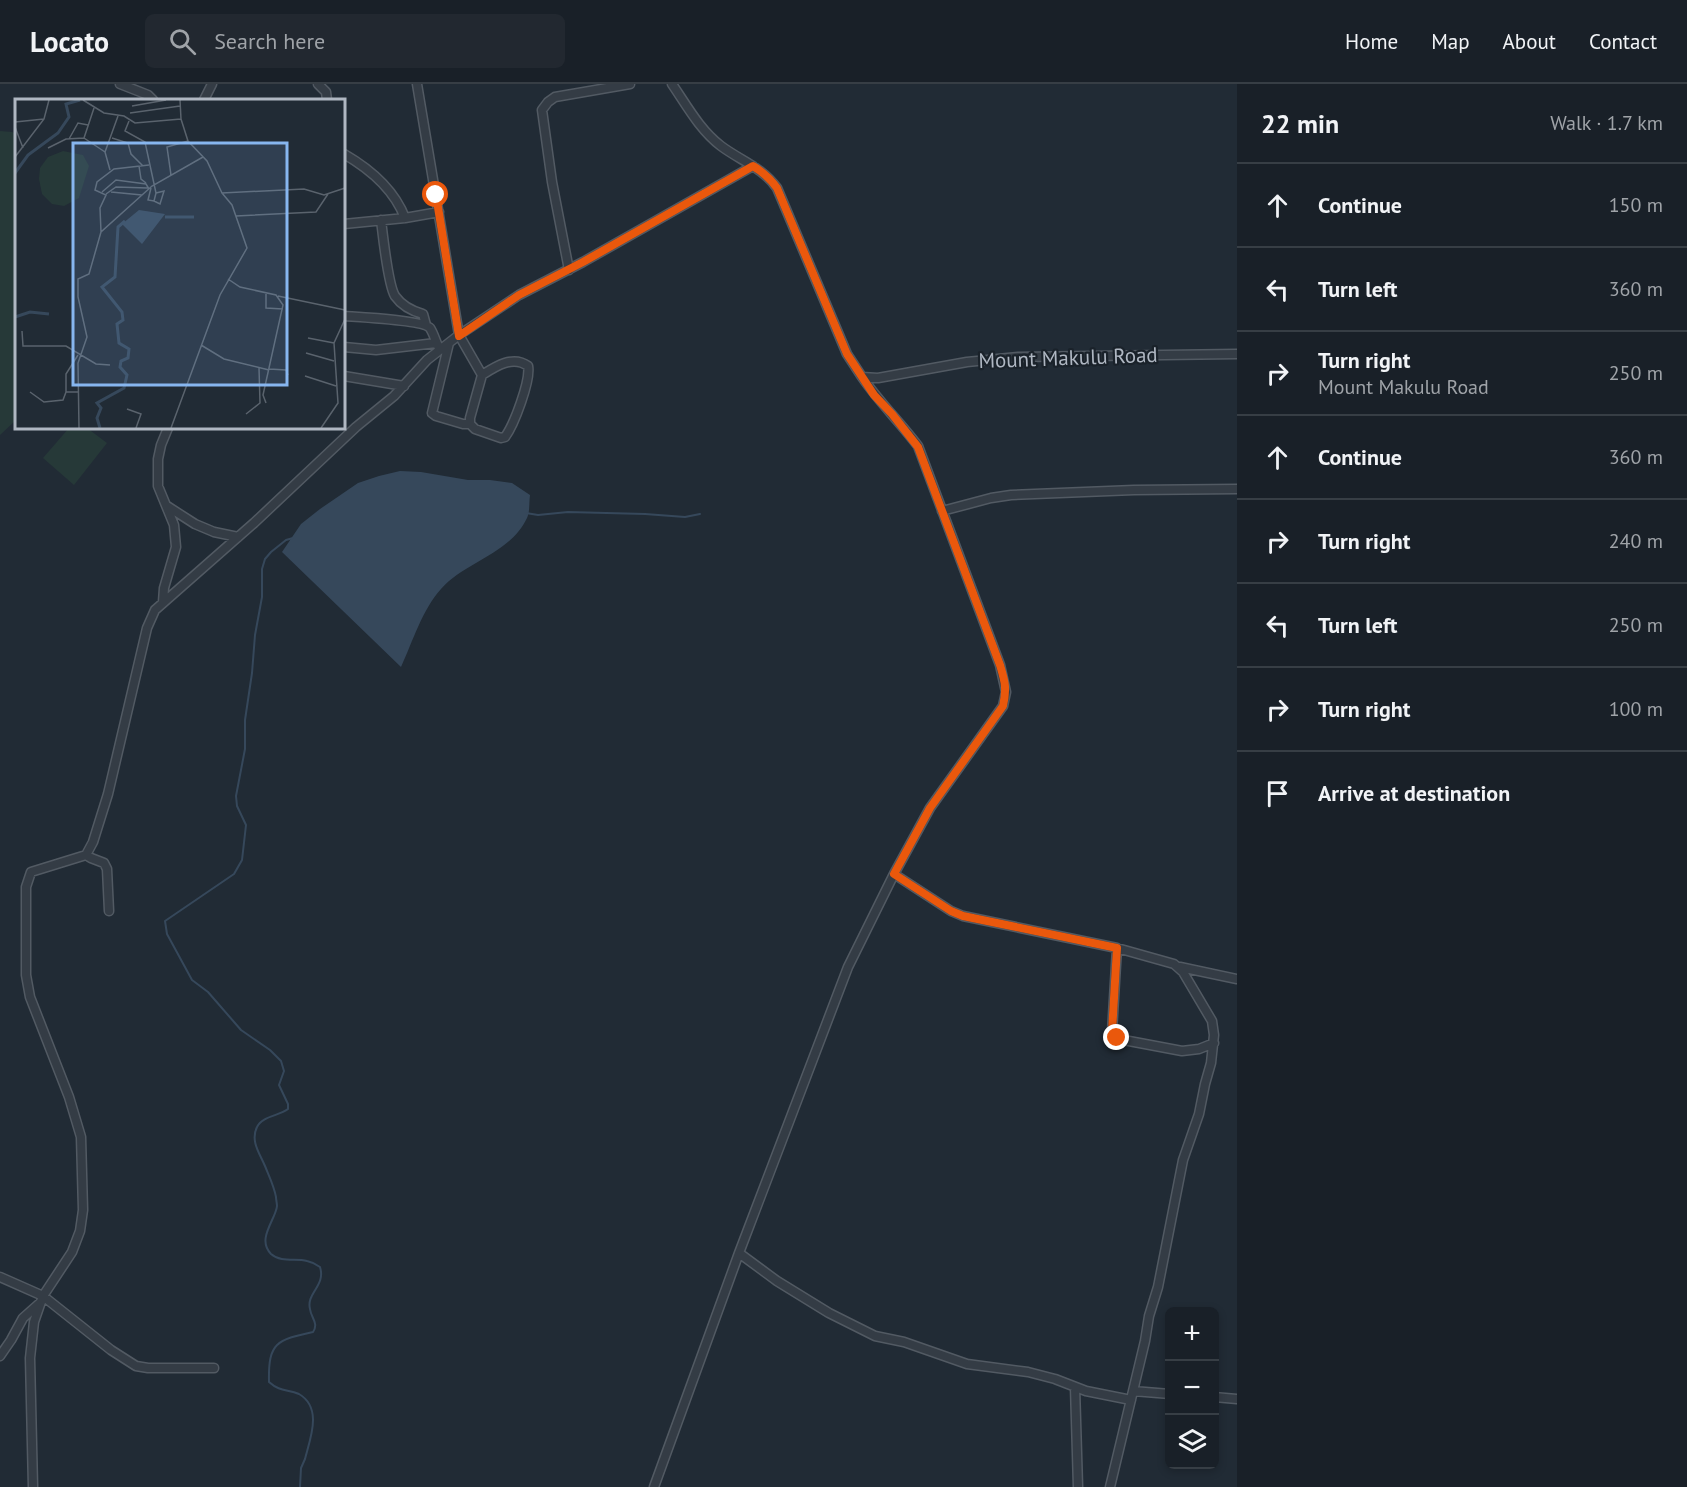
<!DOCTYPE html>
<meta charset="utf-8">
<style>
:root{--surface:#192028;--page:#222830;--text:#f1f3f6;--muted:#9fa3a8;--line:#373e45}
body{margin:0;font-family:"PT Sans",sans-serif;background:var(--page);color:var(--text)}
.controls{position:absolute;right:18px;bottom:18px;display:grid;overflow:hidden;border-radius:9px;box-shadow:0 3px 9px #0003}
.controls button{width:54px;height:54px;display:grid;place-items:center;padding:0;border:0;border-bottom:2px solid var(--line);background:var(--surface);color:var(--text);font:30px sans-serif}
.stop{position:absolute;width:18px;height:18px;margin:-14px;border:4px solid #ea580c;border-radius:50%;background:#fff}
.stop.end{background:#ea580c;border-color:#fff;box-shadow:0 2px 6px #0008}
.list{margin:0;padding:0;list-style:none}
h2{display:flex;justify-content:space-between;align-items:center;height:78px;margin:0;padding:0 24px;font-size:26px}
h2 small{font-size:20px;font-weight:400;color:var(--muted)}
.list li{display:grid;grid-template-columns:39px 1fr auto;gap:18px;align-items:center;box-sizing:border-box;height:84px;padding:0 24px;border-top:2px solid var(--line)}
.list b{display:block;font-size:22px;white-space:nowrap}
.list p{margin:0;font-size:20px;white-space:nowrap;color:var(--muted)}
.list em{font-size:20px;font-style:normal;color:var(--muted)}
.icon{flex:none;width:33px;height:33px;fill:none;stroke:currentColor;stroke-width:2;stroke-linecap:round;stroke-linejoin:round}
.map{position:relative;flex:none;width:1237px;height:1403px;overflow:hidden}
header{display:flex;align-items:center;gap:36px;box-sizing:border-box;height:84px;padding:0 30px;background:var(--surface);border-bottom:2px solid var(--line)}
header strong{font-size:28px}
nav{display:flex;gap:33px;margin-inline-start:auto;font-size:21px}
.search{width:420px;height:54px;background:var(--page);display:flex;align-items:center;gap:15px;box-sizing:border-box;padding:0 21px;border-radius:9px;color:var(--muted);font-size:22px}
main{display:flex}
aside{flex:1;background:var(--surface)}
.map>svg:first-child{display:block}
.green{fill:#263938}
.water{fill:#36485b}
.lines{fill:none;stroke-linecap:round;stroke-linejoin:round}
.stream{stroke:#36485b;stroke-width:2}
.minor-casing{stroke:#525a63;stroke-width:11}
.minor{stroke:#343c45;stroke-width:8}
.route{stroke:#ea580c;stroke-width:8}
.labels{text-anchor:middle;stroke-width:4.5;stroke-linejoin:round;paint-order:stroke}
.street-label{font-size:21px;fill:#afb7c2;stroke:#1a222a}
.inset-river{fill:none;stroke:#36485b;stroke-width:3}
.inset-road{fill:none;stroke:#5a636d;stroke-width:1.5}
.view{fill:#87b6ef;fill-opacity:0.15;stroke:#87b6ef;stroke-width:3}
.inset-edge{fill:none;stroke:#afb7c2;stroke-width:3}
</style>
<header>
<strong>Locato</strong>
<div class="search"><svg class="icon" aria-label="search" viewBox="0 0 24 24"><circle cx="10" cy="10" r="6"/><path d="M15 15l6 6"/></svg>Search here</div>
<nav><a>Home</a><a>Map</a><a>About</a><a>Contact</a></nav>
</header>
<main>
<div class="map">
<svg width="1237" height="1403" viewBox="0 0 1237 1403">
<rect width="100%" height="100%" fill="#212b35"/>
<!-- green -->
<path class="green" d="M0,47L12,48L16,50V336L0,351Z
M69,344H87L107,359L74,401L43,374Z"/>
<!-- water -->
<path class="water" d="M400,387L421,388L468,396H490L512,399L530,411C529,418 530,428 527,434C510,470 466,477 441,505C422,526 413,557 401,583L282,468L301,440L320,425L358,399L379,392Z"/>
<g class="lines">
<!-- stream -->
<path class="stream" d="M526,429L538,431L568,428L645,430L685,433L700,430
M293,454L286,456L271,468L265,475L262,485V513L255,551L252,589L245,636V665L236,712L237,722L246,741L242,776L234,790L165,837L167,850L192,896L208,908L241,946L270,966L281,977L284,987L279,1001L288,1020V1025C279,1032 262,1032 257,1043C250,1057 260,1070 265,1082C269,1092 274,1102 276,1113C276,1116 277,1119 277,1122C276,1135 256,1155 271,1170C281,1179 296,1174 307,1177C312,1178 316,1180 320,1183C326,1202 306,1209 310,1225C311,1234 319,1239 313,1248C277,1256 268,1258 269,1298C280,1308 288,1305 299,1310C323,1324 310,1355 305,1375L301,1384L300,1403"/>
<!-- minor casing -->
<g class="minor-casing">
<path id="minor" d="M120,0L148,11L153,16
M318,0L326,8L327,16
M417,0L459,251L482,291L470,334V340L475,345L501,354L505,353C514,341 531,296 528,282C513,271 496,282 482,291
M672,0C687,22 700,46 721,62C741,77 762,83 777,104L847,270L862,293L878,294L967,278L1018,273L1237,270
M204,16L212,0
M344,70C370,85 394,105 405,134
M381,136C383,152 388,201 395,212C402,222 412,227 423,230L426,241
M344,140L405,134L439,128
M569,186L552,98L542,26L548,18L555,13L630,0
M344,232C357,233 423,236 430,244C434,250 436,259 440,266
M449,259L432,329L436,332L463,340H470
M344,263L376,266L436,259
M344,292L404,302
M167,422L195,440L214,448L238,453
M942,427L991,414L1011,411L1134,406L1237,405
M163,518L164,504L176,463L174,441L158,402V375L161,361L168,344
M86,771L91,774L104,779L107,785L109,827
M894,790L951,827L963,832L1117,864L1174,880L1183,888L1212,937L1214,951L1211,979L1205,1000L1199,1030L1183,1076L1158,1203L1149,1232L1145,1257L1110,1403
M1117,864L1112,948L1113,954L1182,967L1199,965L1214,959
M1180,883L1237,895
M739,1169L777,1197L829,1229L875,1252L904,1258L967,1280L1028,1288L1055,1295L1086,1307L1131,1316
M0,1193L43,1212L111,1266L136,1282L148,1284H214
M0,1272L11,1256L23,1234L41,1218
M1075,1303L1078,1403
M1133,1307L1170,1310
M1214,1313L1237,1315
M33,1403L30,1274L34,1238L43,1212L72,1168L80,1147L83,1126L81,1053L69,1013L30,913L26,891V803L31,788L86,771L93,758L108,710L147,544L155,526L254,439L356,343L394,312L427,276L459,251L519,211L583,178L753,82
M654,1403L739,1169L848,883L894,790L930,724L1003,622L1006,608L1000,581L918,362C900,338 879,318 862,293"/>
</g>
<!-- minor -->
<use href="#minor" class="minor"/>
</g>
<g class="lines">
<!-- route -->
<path class="route" d="M436,111L459,252L519,211L583,178L753,82C763,88 770,94 777,104L847,270L874,311L892,330L918,363L1000,581C1005,598 1007,604 1003,622L930,724L894,790L951,827L963,832L1117,864L1112,948L1113,954H1117"/>
</g>
<g class="labels">
<!-- street labels -->
<g class="street-label">
<text transform="translate(1068 274) rotate(-2)" y="7">Mount Makulu Road</text>
</g>
</g>
<!-- overview -->
<g transform="translate(15 15)">
<rect width="330" height="330" fill="#212b35"/>
<path d="M48,52L68,56L74,67L64,99L49,107L37,105L27,95L24,80L25,69L33,58Z" fill="#263938"/>
<path d="M124,111L150,115L127,145L107,125Z" fill="#36485b"/>
<path class="inset-river" d="M0,74L13,56L43,34L54,18L51,5L65,1M150,118H179M0,218L15,213L34,215M85,329L82,319L86,309L82,304L109,289L112,276L105,268L106,262L113,259L114,250L104,244L102,225L108,221L107,213L87,188L100,178L103,128L110,122"/>
<path class="inset-road" d="M68,1L89,14L109,17L120,24L166,20M165,1L166,20L173,42L192,62L207,94L289,90L309,96L330,89M117,7L151,1M79,9L69,39L90,53M115,14L165,7M114,22L110,32L130,43L141,94L139,102L145,105L149,92L141,94M0,23L29,20M0,28L8,49M97,39L113,44L116,55L128,67M54,40L63,24L73,26M33,49L51,40L69,39M0,58L29,20L34,1M124,67L126,80L131,84M95,71L90,53L103,17M156,76L152,48L173,42M136,89L133,101L139,102M87,93L101,81L131,85L134,90M96,93L127,96M91,95L101,88L133,89M221,117L301,113L313,95M86,133L85,109L91,96L80,91L82,83L99,70L134,66M213,180L225,188L261,196L268,206L248,296L251,304M251,193V209L268,210M263,197L330,211M7,232L8,247H51L81,265L95,266M293,239L319,244M186,246L209,260L254,271M291,254L319,262M254,270L271,271L273,276M290,277L321,287M15,293L29,303L48,301L51,293H64M51,293V275L63,256M112,310L126,315L121,329M231,315L245,304L244,269M64,329L63,264L72,238L63,198V180L74,175L86,133L137,87L188,58M156,329L205,196L232,149L217,106L207,94M306,329L323,304L319,244L330,220"/>
<path class="view" d="M58,44H272V286H58Z"/>
<rect width="330" height="330" class="inset-edge"/>
</g>
</svg>
<div class="controls">
<button>+</button>
<button>−</button>
<button><svg class="icon" aria-label="layers" viewBox="0 0 24 24"><path d="M12 4l9 5-9 5-9-5zM3 14l9 5 9-5"/></svg></button>
</div>
<div class="stop" style="left:436px;top:111px"></div>
<div class="stop end" style="left:1117px;top:954px"></div>
</div>
<aside>
<h2>22 min<small>Walk · 1.7 km</small></h2>
<ul class="list">
<li><svg class="icon" aria-label="ahead" viewBox="0 0 24 24"><path d="M12 20V5M6 11l6-6 6 6"/></svg><div><b>Continue</b></div><em>150 m</em></li>
<li><svg class="icon" aria-label="left" viewBox="0 0 24 24"><path d="M17 20v-9H6M10 6l-5 5 5 5"/></svg><div><b>Turn left</b></div><em>360 m</em></li>
<li><svg class="icon" aria-label="right" viewBox="0 0 24 24"><path d="M7 20v-9h11M14 6l5 5-5 5"/></svg><div><b>Turn right</b><p>Mount Makulu Road</p></div><em>250 m</em></li>
<li><svg class="icon" aria-label="ahead" viewBox="0 0 24 24"><path d="M12 20V5M6 11l6-6 6 6"/></svg><div><b>Continue</b></div><em>360 m</em></li>
<li><svg class="icon" aria-label="right" viewBox="0 0 24 24"><path d="M7 20v-9h11M14 6l5 5-5 5"/></svg><div><b>Turn right</b></div><em>240 m</em></li>
<li><svg class="icon" aria-label="left" viewBox="0 0 24 24"><path d="M17 20v-9H6M10 6l-5 5 5 5"/></svg><div><b>Turn left</b></div><em>250 m</em></li>
<li><svg class="icon" aria-label="right" viewBox="0 0 24 24"><path d="M7 20v-9h11M14 6l5 5-5 5"/></svg><div><b>Turn right</b></div><em>100 m</em></li>
<li><svg class="icon" aria-label="arrive" viewBox="0 0 24 24"><path d="M6 21V4h12l-3 4 3 4H6"/></svg><div><b>Arrive at destination</b></div></li>
</ul>
</aside>
</main>
